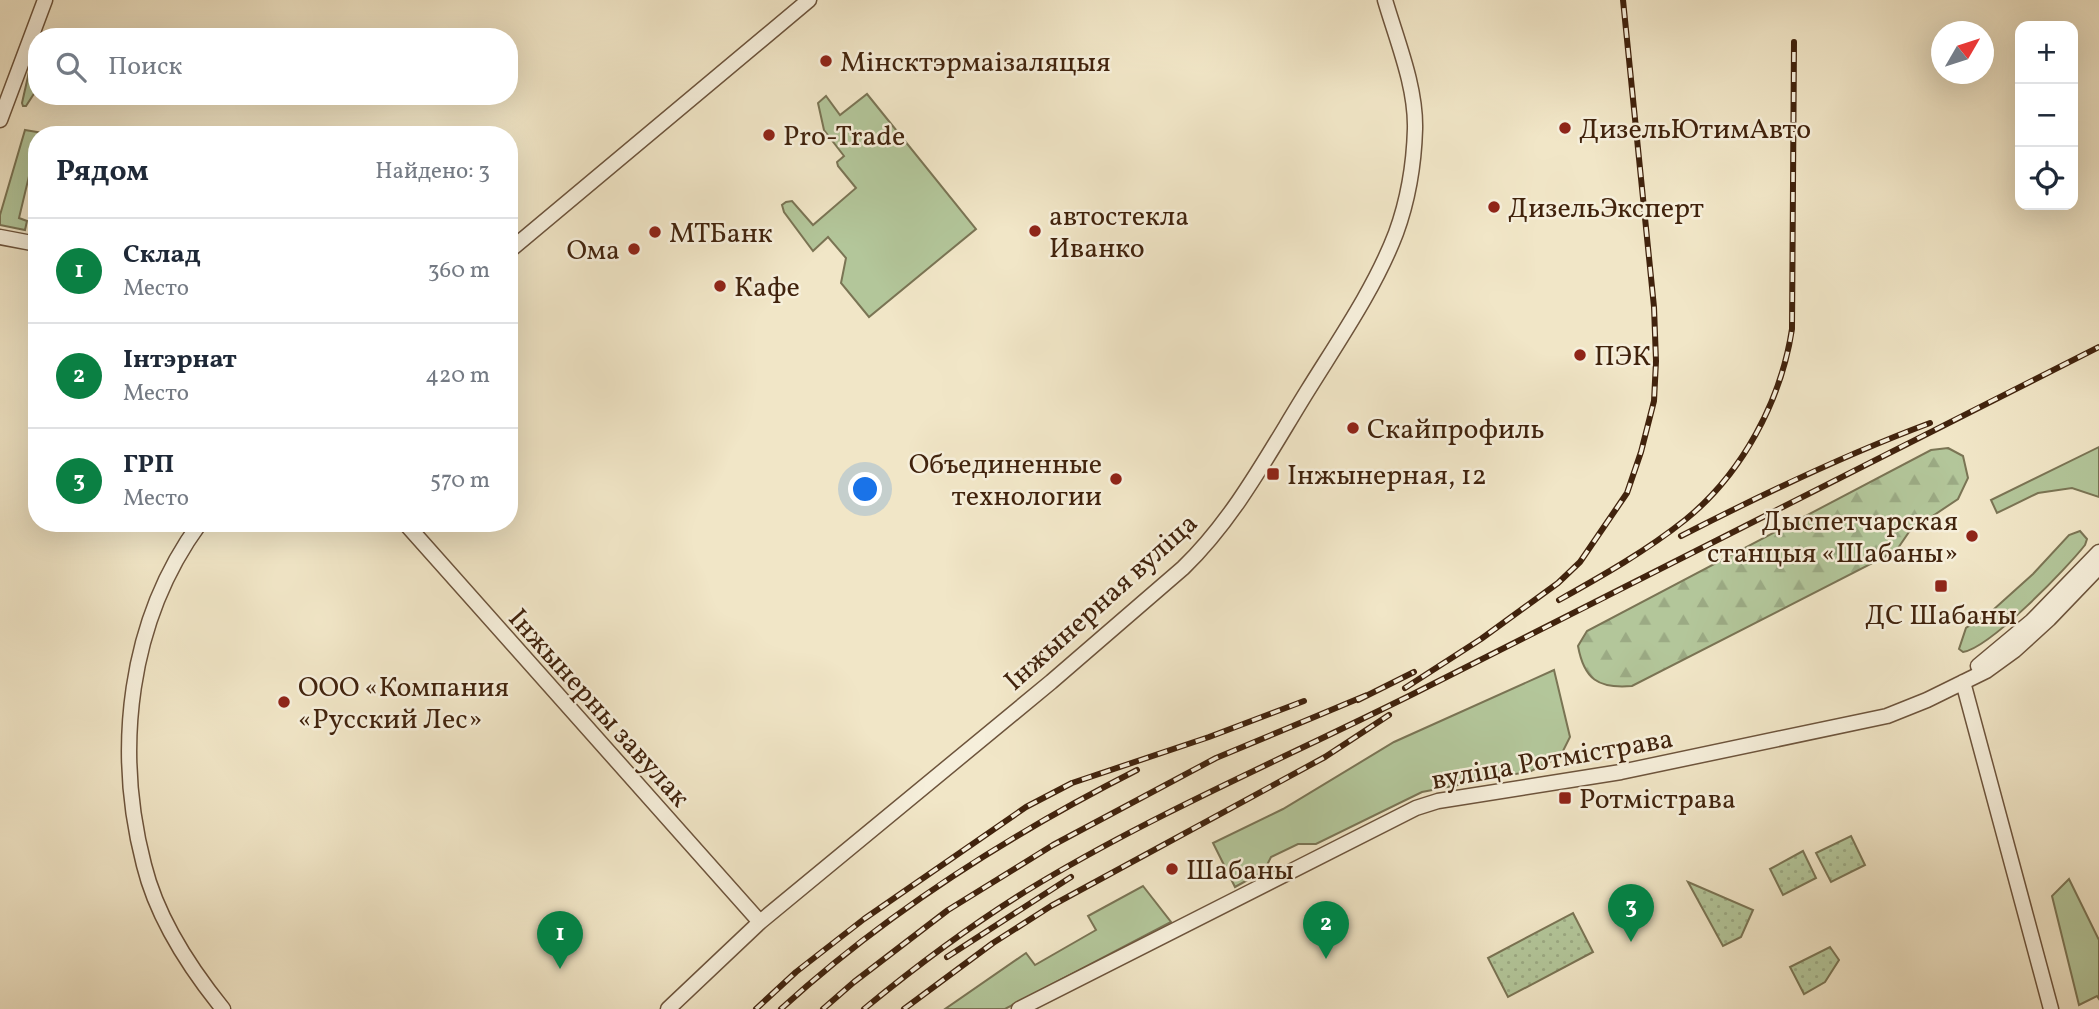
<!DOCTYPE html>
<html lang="ru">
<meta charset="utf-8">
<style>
:root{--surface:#fff;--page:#f6f6f7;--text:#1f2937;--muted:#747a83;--line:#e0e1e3;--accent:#0b8043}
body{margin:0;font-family:Vollkorn,serif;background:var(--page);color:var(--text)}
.controls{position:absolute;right:21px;top:21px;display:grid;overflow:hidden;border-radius:14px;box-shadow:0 7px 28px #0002}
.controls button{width:63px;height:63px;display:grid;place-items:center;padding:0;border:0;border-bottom:2px solid var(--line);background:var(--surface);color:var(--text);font:35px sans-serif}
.compass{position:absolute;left:1931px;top:21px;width:63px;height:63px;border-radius:50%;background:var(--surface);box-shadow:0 7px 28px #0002;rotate:51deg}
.you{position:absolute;left:866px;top:490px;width:24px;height:24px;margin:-18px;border:5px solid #fff;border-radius:50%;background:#1a73e8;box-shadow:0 0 0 10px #1a73e833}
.badge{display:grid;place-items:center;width:46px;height:46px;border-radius:50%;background:var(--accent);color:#fff;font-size:23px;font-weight:700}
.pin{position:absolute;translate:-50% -58px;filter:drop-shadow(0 2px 4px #0008)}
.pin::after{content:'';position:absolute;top:37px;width:24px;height:21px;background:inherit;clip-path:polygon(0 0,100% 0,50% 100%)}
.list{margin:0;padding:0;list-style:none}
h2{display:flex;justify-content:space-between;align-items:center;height:91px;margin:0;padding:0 28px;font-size:30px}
h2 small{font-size:23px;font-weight:400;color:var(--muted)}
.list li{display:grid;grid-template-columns:46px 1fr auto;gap:21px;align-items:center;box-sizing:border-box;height:105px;padding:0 28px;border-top:2px solid var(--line)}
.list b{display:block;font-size:26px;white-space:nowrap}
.list p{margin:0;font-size:23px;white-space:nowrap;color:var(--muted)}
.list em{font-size:23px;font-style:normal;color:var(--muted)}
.icon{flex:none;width:38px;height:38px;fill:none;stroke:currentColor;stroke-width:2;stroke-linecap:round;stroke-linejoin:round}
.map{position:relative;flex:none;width:2099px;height:1009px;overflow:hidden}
.search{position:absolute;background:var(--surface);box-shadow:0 7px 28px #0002;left:28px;top:28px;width:490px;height:77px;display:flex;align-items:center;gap:18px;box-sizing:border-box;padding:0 24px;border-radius:28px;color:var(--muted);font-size:26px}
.panel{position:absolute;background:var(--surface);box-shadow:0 7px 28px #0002;left:28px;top:126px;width:490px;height:406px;border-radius:28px}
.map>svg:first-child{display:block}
.grass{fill:#b3c69a;stroke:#7a7454;stroke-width:2}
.forest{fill:url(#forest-firs);stroke:#7a7454;stroke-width:2}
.park{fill:url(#park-dots);stroke:#7a7454;stroke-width:2}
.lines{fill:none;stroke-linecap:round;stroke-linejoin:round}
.minor-casing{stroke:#6d543c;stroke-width:17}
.minor{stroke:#f6efdb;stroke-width:14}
.rail-casing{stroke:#41230d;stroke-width:6}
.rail{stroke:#f6efdb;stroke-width:3.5;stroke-dasharray:10;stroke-linecap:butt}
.poi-dot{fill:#8f2418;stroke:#f6efdb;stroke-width:2.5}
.labels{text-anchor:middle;stroke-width:5;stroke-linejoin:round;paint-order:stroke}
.poi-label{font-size:28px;fill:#41230d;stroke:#f6efdb;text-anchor:start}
.street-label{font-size:28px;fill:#41230d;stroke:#f6efdb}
</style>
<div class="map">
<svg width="2099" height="1009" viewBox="0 0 2099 1009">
<defs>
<pattern id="forest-firs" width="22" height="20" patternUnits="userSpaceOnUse" patternTransform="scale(1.75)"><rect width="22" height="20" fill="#b3c69a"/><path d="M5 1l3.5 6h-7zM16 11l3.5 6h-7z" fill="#9baa84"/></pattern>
<pattern id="park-dots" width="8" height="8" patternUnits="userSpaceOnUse" patternTransform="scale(1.75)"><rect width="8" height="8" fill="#b3c69a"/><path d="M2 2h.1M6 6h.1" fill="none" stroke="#9baa84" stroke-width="1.8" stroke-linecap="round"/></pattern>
</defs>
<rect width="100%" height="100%" fill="#f1e6c7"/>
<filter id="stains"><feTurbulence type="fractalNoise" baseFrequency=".00286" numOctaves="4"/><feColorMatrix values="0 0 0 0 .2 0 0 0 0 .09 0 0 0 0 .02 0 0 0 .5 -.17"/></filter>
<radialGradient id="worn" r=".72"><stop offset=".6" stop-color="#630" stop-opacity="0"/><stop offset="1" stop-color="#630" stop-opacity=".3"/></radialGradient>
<!-- grass -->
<path class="grass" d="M38,32L55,37H37V89L26,106H23L22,103Z
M867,94L976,229L869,317L841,283L846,258L828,237L813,251L784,212L782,205L786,202L792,201L813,225L856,188L838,166L837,162L844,156L824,130L818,103L826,96L840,115Z
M25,130L55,135H37V177L29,176L19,218L27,221L25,230L0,225V215Z
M2099,447V497L2072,488L2038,493L1997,513L1991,500Z
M2080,531L2087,539L2085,545C2067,568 1990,648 1963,652L1959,649L1966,628L1993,610L2033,574L2069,535Z
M1554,670L1570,737L1560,757L1531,771L1422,792L1316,844H1298L1271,857L1264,871L1235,887L1213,843L1283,809L1394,742Z
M2069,879L2099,940V999L2097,996L2079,1005L2052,896Z
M1143,886L1171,922L1005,1009H945L1026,953L1035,965L1096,930L1088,916Z"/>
<!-- forest -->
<path class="forest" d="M1948,448L1963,456L1968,478L1958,499L1909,532L1896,551L1632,686C1598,689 1584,679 1578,646L1587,631L1931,450Z"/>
<!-- park -->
<path class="park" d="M1851,836L1865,865L1831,882L1816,853Z
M1803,851L1816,878L1783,895L1770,869Z
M1688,882L1753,910L1741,937L1723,946Z
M1573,913L1593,952L1508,997L1488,958Z
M1830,947L1839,960L1825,982L1804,994L1790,967Z"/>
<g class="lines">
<!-- minor casing -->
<g class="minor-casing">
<path id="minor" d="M0,120L45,0
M0,237L37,244
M509,251L809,0
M200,523C128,621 114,750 144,865C157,918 189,967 223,1009
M405,523L760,922
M1978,666L2032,621L2099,552
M1963,682L2051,1009
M668,1009L760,922L1051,682L1183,568C1235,518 1270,451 1308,390C1339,340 1375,288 1396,233C1408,200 1414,164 1415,129C1416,86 1397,41 1385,0
M1019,1009L1416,808L1438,801L1621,772L1887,716L1927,700L1986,671L2015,650L2049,619L2099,567"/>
</g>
<!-- minor -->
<use href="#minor" class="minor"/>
<!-- rail casing -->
<g class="rail-casing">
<path id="rail" d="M1681,536C1763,494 1844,455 1930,423
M1559,600C1602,576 1646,551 1685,520C1742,474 1781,401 1792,329L1794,42
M1405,688L1481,639L1558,583L1580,562L1627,493L1641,452L1654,401L1656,361L1654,307L1623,0
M1358,700L1414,672
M947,957L1071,877
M756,1009L796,972L864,919L1026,807L1072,783L1209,737L1304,701
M781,1009C887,912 1009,835 1137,770
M823,1009L854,982L948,910L1053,845L1216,758L1367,695
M864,1009C920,963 979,919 1041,882C1160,811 1289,756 1413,694C1642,579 1870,462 2099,347
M904,1009L993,943L1051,906L1325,757L1389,715"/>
</g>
<!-- rail -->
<use href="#rail" class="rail"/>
</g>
<!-- markers -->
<g class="poi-dot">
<circle cx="826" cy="61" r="7"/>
<circle cx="1565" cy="128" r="7"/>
<circle cx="769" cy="135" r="7"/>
<circle cx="1494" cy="207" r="7"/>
<circle cx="1035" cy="231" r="7"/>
<circle cx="655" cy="232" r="7"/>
<circle cx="634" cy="249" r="7"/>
<circle cx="720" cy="286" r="7"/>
<circle cx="1580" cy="355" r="7"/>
<circle cx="1353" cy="428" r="7"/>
<rect x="1266" y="467" width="14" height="14" rx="3.5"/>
<circle cx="1116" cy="479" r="7"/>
<circle cx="1972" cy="536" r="7"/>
<rect x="1934" y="579" width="14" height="14" rx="3.5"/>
<circle cx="284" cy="702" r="7"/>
<rect x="1558" y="791" width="14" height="14" rx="3.5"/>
<circle cx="1172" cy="869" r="7"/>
</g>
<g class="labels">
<!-- poi labels -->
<g class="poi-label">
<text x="840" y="71">Мінсктэрмаізаляцыя</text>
<text x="1579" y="138">ДизельЮтимАвто</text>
<text x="783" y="145">Pro-Trade</text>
<text x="1508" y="217">ДизельЭксперт</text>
<text x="1049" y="225">автостекла<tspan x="1049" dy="32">Иванко</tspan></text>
<text x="669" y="242">МТБанк</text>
<text x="620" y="259" text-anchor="end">Ома</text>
<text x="734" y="296">Кафе</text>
<text x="1594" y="365">ПЭК</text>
<text x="1367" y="438">Скайпрофиль</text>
<text x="1102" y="473" text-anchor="end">Объединенные<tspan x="1102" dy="32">технологии</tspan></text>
<text x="1287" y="484">Інжынерная, 12</text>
<text x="1958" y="530" text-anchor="end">Дыспетчарская<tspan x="1958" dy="32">станцыя «Шабаны»</tspan></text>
<text x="1941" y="624" text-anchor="middle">ДС Шабаны</text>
<text x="298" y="696">ООО «Компания<tspan x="298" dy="32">«Русский Лес»</tspan></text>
<text x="1579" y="808">Ротмістрава</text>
<text x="1186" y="879">Шабаны</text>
</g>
<!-- street labels -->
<g class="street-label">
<text transform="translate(1100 601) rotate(-42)" y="10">Інжынерная вуліца</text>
<text transform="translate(600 707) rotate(48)" y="10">Інжынерны завулак</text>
<text transform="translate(1552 758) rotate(-10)" y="10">вуліца Ротмістрава</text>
</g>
</g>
<rect width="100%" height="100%" filter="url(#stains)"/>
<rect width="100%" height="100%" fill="url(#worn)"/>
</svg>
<div class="controls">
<button>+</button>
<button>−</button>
<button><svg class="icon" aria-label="locate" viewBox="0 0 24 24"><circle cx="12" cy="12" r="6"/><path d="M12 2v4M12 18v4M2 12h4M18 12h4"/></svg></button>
</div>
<svg class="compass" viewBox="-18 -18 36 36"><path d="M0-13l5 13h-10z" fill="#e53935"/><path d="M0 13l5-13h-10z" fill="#747a83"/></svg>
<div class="you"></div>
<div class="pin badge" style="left:560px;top:969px">1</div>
<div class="pin badge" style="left:1326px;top:959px">2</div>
<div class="pin badge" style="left:1631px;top:942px">3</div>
<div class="search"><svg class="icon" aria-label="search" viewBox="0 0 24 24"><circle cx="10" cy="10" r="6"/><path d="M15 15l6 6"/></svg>Поиск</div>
<section class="panel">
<h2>Рядом<small>Найдено: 3</small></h2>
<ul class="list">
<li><span class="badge">1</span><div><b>Склад</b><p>Место</p></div><em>360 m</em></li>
<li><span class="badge">2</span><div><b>Інтэрнат</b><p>Место</p></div><em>420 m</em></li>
<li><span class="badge">3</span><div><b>ГРП</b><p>Место</p></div><em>570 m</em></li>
</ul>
</section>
</div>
